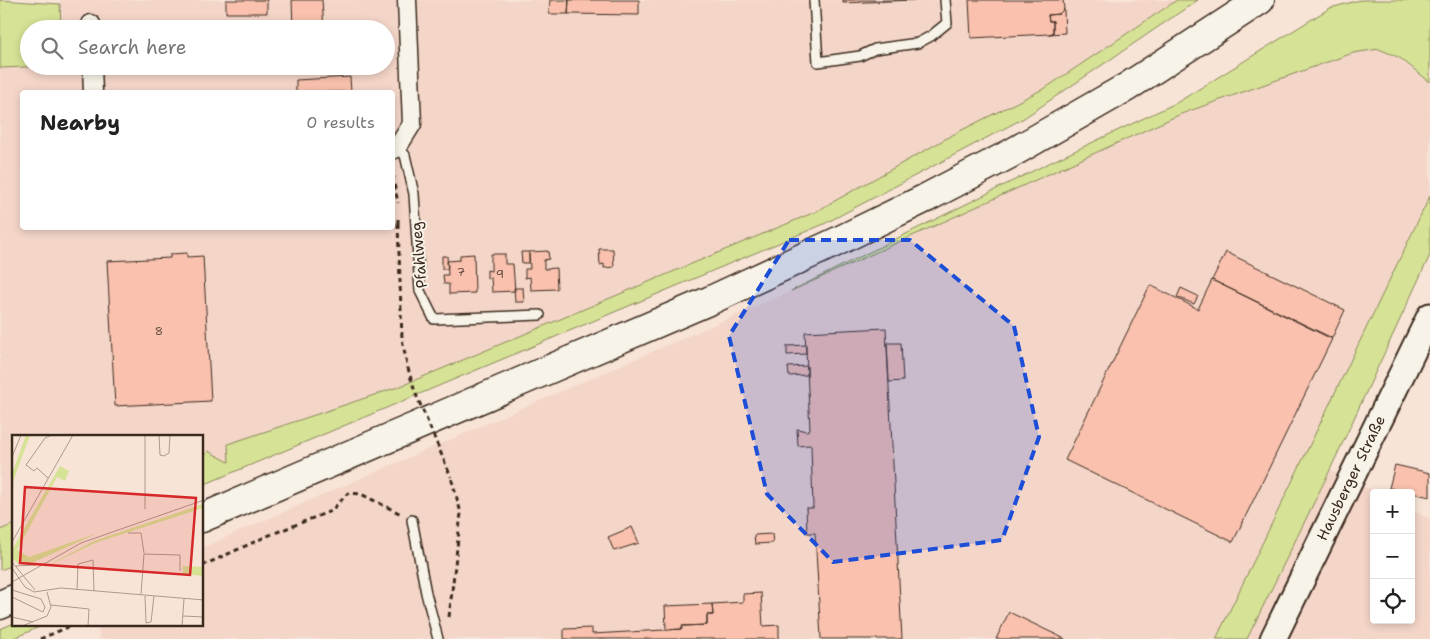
<!DOCTYPE html>
<meta charset="utf-8">
<style>
:root{--surface:#fff;--page:#f2f2f2;--text:#222;--muted:#767676;--line:#e0e0e0}
body{margin:0;font-family:"Shantell Sans",sans-serif;background:var(--page);color:var(--text)}
.controls{position:absolute;right:15px;bottom:15px;display:grid;overflow:hidden;border-radius:5px;box-shadow:0 2px 8px #0003}
.controls button{width:45px;height:45px;display:grid;place-items:center;padding:0;border:0;border-bottom:1px solid var(--line);background:var(--surface);color:var(--text);font:25px sans-serif}
.list{margin:0;padding:0;list-style:none}
h2{display:flex;justify-content:space-between;align-items:center;height:65px;margin:0;padding:0 20px;font-size:21px}
h2 small{font-size:16px;font-weight:400;color:var(--muted)}
.icon{flex:none;width:28px;height:28px;fill:none;stroke:currentColor;stroke-width:2;stroke-linecap:round;stroke-linejoin:round}
.map{position:relative;flex:none;width:1430px;height:639px;overflow:hidden}
.search{position:absolute;background:var(--surface);box-shadow:0 2px 8px #0003;left:20px;top:20px;width:375px;height:55px;display:flex;align-items:center;gap:12px;box-sizing:border-box;padding:0 18px;border-radius:28px;color:var(--muted);font-size:19px}
.panel{position:absolute;background:var(--surface);box-shadow:0 2px 8px #0003;left:20px;top:90px;width:375px;height:140px;border-radius:5px}
.map>svg:first-child{display:block}
.built{fill:#f4d6c8;fill-rule:evenodd}
.green{fill:#d6e295;stroke:#88865a}
.building{fill:#f9c1ae;stroke:#3b2a1e}
.lines{fill:none;stroke-linecap:round;stroke-linejoin:round}
.lane-casing{stroke:#3b2a1e;stroke-width:12}
.street-casing{stroke:#3b2a1e;stroke-width:21}
.secondary-casing{stroke:#3b2a1e;stroke-width:29}
.primary-casing{stroke:#3b2a1e;stroke-width:31}
.path{stroke:#3b2a1e;stroke-width:3;stroke-dasharray:5 4;stroke-linecap:butt}
.lane{stroke:#f7f3e8;stroke-width:9}
.street{stroke:#f7f3e8;stroke-width:18}
.secondary{stroke:#f7f3e8;stroke-width:25}
.primary{stroke:#f7f3e8;stroke-width:28}
.path-bridge{stroke:#3b2a1e;stroke-width:3;stroke-dasharray:5 4;stroke-linecap:butt}
.marked{fill:#1d4ed8;fill-opacity:0.2;stroke:#1d4ed8;stroke-width:4;stroke-dasharray:10 6;stroke-linejoin:round}
.labels{text-anchor:middle;stroke-width:4;stroke-linejoin:round;paint-order:stroke}
.number-label{font-size:12px;fill:#6a5042}
.street-label{font-size:15px;fill:#3b2a1e;stroke:#f7f3e8}
.inset-road{fill:none;stroke:#ac9a8d;stroke-width:1}
.view{fill:#d62828;fill-opacity:0.15;stroke:#d62828;stroke-width:2.5}
.inset-edge{fill:none;stroke:#3b2a1e;stroke-width:2.5}
</style>
<div class="map">
<svg width="1430" height="639" viewBox="0 0 1430 639">
<rect width="100%" height="100%" fill="#f8e4d7"/>
<filter id="ink" filterUnits="userSpaceOnUse"><feTurbulence type="fractalNoise" baseFrequency=".02" numOctaves="2"/><feDisplacementMap in="SourceGraphic" scale="10" xChannelSelector="R" yChannelSelector="G"/><feConvolveMatrix kernelMatrix="1 2 1 2 8 2 1 2 1" color-interpolation-filters="sRGB"/></filter>
<g filter="url(#ink)">
<!-- built -->
<path class="built" d="M60,0H1177L1047,87L956,133L815,212L401,386L228,444L230,462L208,451L203,456L202,436H14V524L0,530V68L53,66H386V29H61ZM22,92H392V228H22Z
M1379,49L1400,58L1430,82V196L1216,639H99L98,625H202L203,547L791,291L1181,114L1353,53Z
M1330,470L1377,493H1374V620H1411V510L1430,519V639H1247Z"/>
<!-- green -->
<path class="green" d="M0,0L60,4L61,29H29V66H53L0,68Z
M1177,0H1198L1024,118L824,224L203,485V456L208,451L229,462L228,444L401,386L815,212L956,133L1047,87Z
M1360,0H1430V82L1400,58L1379,49L1353,53L1181,114L791,291L1051,162L1178,102L1330,8Z
M1430,196V255L1330,470L1247,639H1216Z
M14,524V565L0,570V530Z
M14,623V625H44L12,639H0V629Z"/>
<!-- building -->
<path class="building" d="M226,0H267V13H226Z
M292,0H322L324,29H293Z
M550,0H569L568,14H549Z
M569,0H639V15L568,14Z
M843,0H914L843,3Z
M969,0H1063L1064,9L1059,14L1048,15L1049,21H1053V33L1049,34L971,38Z
M1064,9L1065,33L1049,34L1053,33V21H1049L1048,15L1059,14Z
M350,77L351,92H296V80Z
M599,249H613L614,267L604,268V264L600,265Z
M548,251L549,259L544,260V269L556,268L557,289L531,290L530,277L525,278V269H530L529,252Z
M521,252H529V263H522Z
M1226,252L1345,310L1332,338L1212,280Z
M187,253V257L203,256L211,401L115,406L107,261L170,258V254Z
M474,254L475,293L449,294V284H444L443,275H448L447,261L460,260V255Z
M491,254H505V264H513L515,291L492,292L491,278H487V270L491,271Z
M442,256H447L448,269H442Z
M1212,280L1332,339L1233,542L1065,460L1150,285L1198,309Z
M514,288H523L524,302H515Z
M1181,288L1198,296L1194,304L1177,297Z
M886,328L902,639H821L815,533H807L806,508H813L811,445L798,446L797,429L807,431L810,429L805,332Z
M887,343H901L903,381L889,382Z
M806,345V354L787,355V346Z
M807,366V375L789,376L788,367Z
M1395,465L1430,473V497L1389,488Z
M632,527L639,543L614,551L608,537Z
M772,534L773,543L755,544L754,535Z
M761,593L763,626L779,625V639H564V629L592,628V634L682,629V626L707,625V615H713L712,604L743,602V594Z
M712,604L713,615H707V625L682,626V629L666,630L665,606Z
M1009,612L1065,639H996Z"/>
<g class="lines">
<!-- lane casing -->
<g class="lane-casing">
<path id="lane" d="M814,0L818,62L860,56L875,49L918,43L931,36L947,23L945,0
M397,148L405,155L414,194L420,291L434,319L540,315
M412,520L426,593L438,639"/>
</g>
<!-- street casing -->
<g class="street-casing">
<path id="street" d="M91,24V29
M92,66L93,92
M392,150L397,148L412,124L407,0"/>
</g>
<!-- secondary casing -->
<g class="secondary-casing">
<path id="secondary" d="M1273,639L1430,316"/>
</g>
<!-- primary casing -->
<g class="primary-casing">
<path id="primary" d="M202,518L711,300L834,243L926,198L1010,154L1127,87L1260,0
M0,605L14,599"/>
</g>
<!-- path -->
<path class="path" d="M394,176L393,179L398,203
M398,224V215
M202,566L267,536L331,511L348,493L361,494L401,514
M449,617L461,513L451,477
M40,639L73,625"/>
<!-- lane -->
<use href="#lane" class="lane"/>
<!-- street -->
<use href="#street" class="street"/>
<!-- secondary -->
<use href="#secondary" class="secondary"/>
<!-- primary -->
<use href="#primary" class="primary"/>
<!-- path-bridge -->
<path class="path-bridge" d="M398,224L402,339L407,365L415,392L451,477"/>
</g>
</g>
<!-- marked area -->
<path class="marked" d="M789,240H910L1014,326L1039,437L1002,540L833,562L767,494L729,336Z"/>
<g class="labels">
<!-- number labels -->
<g class="number-label">
<text x="461" y="276">7</text>
<text x="500" y="278">9</text>
<text x="159" y="335">8</text>
</g>
<!-- street labels -->
<g class="street-label">
<text transform="translate(419 255) rotate(-95)" y="5">Pfahlweg</text>
<text transform="translate(1351 478) rotate(-64)" y="5">Hausberger Straße</text>
</g>
</g>
<!-- overview -->
<g transform="translate(12 435)">
<rect width="191" height="191" fill="#f8e4d7"/>
<path d="M14,0H18L2,44L0,64V39ZM48,31L57,36L53,46L45,42L5,115L17,122L86,98L20,128L7,129L0,123V115ZM191,69V73L83,108L27,135L82,106ZM171,131L191,132V141L171,139Z" fill="#d6e295"/>
<path class="inset-road" d="M133,0V74M147,0L148,20L152,21L157,18L158,0M0,22L9,0M36,43L25,33L22,36L14,30L33,3L40,0M116,98H129L132,118M0,107L61,0M0,127L23,155M4,131L24,130M0,133L13,152L22,157L49,153L192,165M0,147L69,108L192,65M0,155L29,164L33,172L31,177L0,162M65,155L66,129L81,125L82,156M129,159L132,119L168,120V136M133,161L134,188L139,187L142,161M39,170L77,174L76,191M171,181L192,182M0,182L21,187M10,191L35,181L39,172L35,157M170,191L172,164"/>
<path class="view" d="M13,52L184,63L178,140L8,128Z"/>
<rect width="191" height="191" class="inset-edge"/>
</g>
</svg>
<div class="controls">
<button>+</button>
<button>−</button>
<button><svg class="icon" aria-label="locate" viewBox="0 0 24 24"><circle cx="12" cy="12" r="6"/><path d="M12 2v4M12 18v4M2 12h4M18 12h4"/></svg></button>
</div>
<div class="search"><svg class="icon" aria-label="search" viewBox="0 0 24 24"><circle cx="10" cy="10" r="6"/><path d="M15 15l6 6"/></svg>Search here</div>
<section class="panel">
<h2>Nearby<small>0 results</small></h2>
<ul class="list">
</ul>
</section>
</div>
